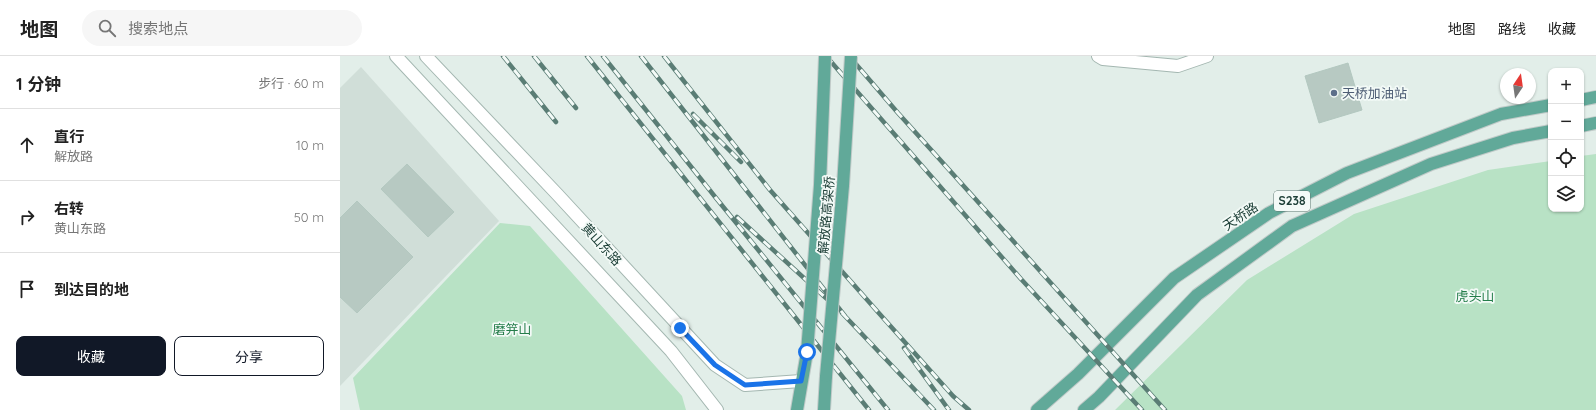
<!DOCTYPE html>
<html lang="zh">
<meta charset="utf-8">
<style>
:root{--surface:#fff;--page:#f6f6f6;--text:#222;--muted:#767676;--line:#e0e0e0;--accent:#111827}
body{margin:0;font-family:Quicksand,"Noto Sans SC",sans-serif;background:var(--page);color:var(--text)}
.controls{position:absolute;right:12px;top:12px;display:grid;overflow:hidden;border-radius:8px;box-shadow:0 1px 3px #0004}
.controls button{width:36px;height:36px;display:grid;place-items:center;padding:0;border:0;border-bottom:1px solid var(--line);background:var(--surface);color:var(--text);font:20px sans-serif}
.compass{position:absolute;left:1160px;top:12px;width:36px;height:36px;border-radius:50%;background:var(--surface);box-shadow:0 1px 3px #0004;rotate:13deg}
.stop{position:absolute;width:12px;height:12px;margin:-9px;border:3px solid #1a73e8;border-radius:50%;background:#fff}
.stop.end{background:#1a73e8;border-color:#fff;box-shadow:0 1px 4px #0008}
.list{margin:0;padding:0;list-style:none}
h2{display:flex;justify-content:space-between;align-items:center;height:52px;margin:0;padding:0 16px;font-size:17px}
h2 small{font-size:13px;font-weight:400;color:var(--muted)}
.list li{display:grid;grid-template-columns:26px 1fr auto;gap:12px;align-items:center;box-sizing:border-box;height:72px;padding:0 16px;border-top:1px solid var(--line)}
.list b{display:block;font-size:15px;white-space:nowrap}
.list p{margin:0;font-size:13px;white-space:nowrap;color:var(--muted)}
.list em{font-size:13px;font-style:normal;color:var(--muted)}
.actions{display:flex;gap:8px;padding:12px 16px}
.actions a{flex:1;padding:9px 0;border:1px solid var(--accent);border-radius:8px;text-align:center;font-size:14px;color:var(--accent)}
.actions .main{background:var(--accent);color:#fff}
.icon{flex:none;width:22px;height:22px;fill:none;stroke:currentColor;stroke-width:2;stroke-linecap:round;stroke-linejoin:round}
.map{position:relative;flex:none;width:1256px;height:354px;overflow:hidden}
header{display:flex;align-items:center;gap:24px;box-sizing:border-box;height:56px;padding:0 20px;background:var(--surface);border-bottom:1px solid var(--line)}
header strong{font-size:19px}
nav{display:flex;gap:22px;margin-inline-start:auto;font-size:14px}
.search{width:280px;height:36px;background:var(--page);display:flex;align-items:center;gap:10px;box-sizing:border-box;padding:0 14px;border-radius:22px;color:var(--muted);font-size:15px}
main{display:flex}
aside{flex:1;background:var(--surface)}
.map>svg:first-child{display:block}
.built{fill:#d0ded8}
.green{fill:#b8e2c5}
.building{fill:#b7c9c2;stroke:#b3c8c0}
.lines{fill:none;stroke-linecap:round;stroke-linejoin:round}
.minor-casing{stroke:#a4b7b1;stroke-width:14}
.major-casing{stroke:#c0cac8;stroke-width:14}
.minor{stroke:#fff;stroke-width:12}
.major{stroke:#61a999;stroke-width:12}
.rail-casing{stroke:#5a7d75;stroke-width:4.5}
.rail{stroke:#f3faf7;stroke-width:3;stroke-dasharray:9;stroke-linecap:butt}
.major-bridge-casing{stroke:#c0cac8;stroke-width:14;stroke-linecap:butt}
.major-bridge{stroke:#61a999;stroke-width:12}
.route{stroke:#1a73e8;stroke-width:5}
.service-dot{fill:#5c6f8a;stroke:#f3faf7;stroke-width:1.5}
.labels{text-anchor:middle;stroke-width:3.5;stroke-linejoin:round;paint-order:stroke}
.shield{fill:#f3faf7;stroke:#5f7872;stroke-width:1}
.shield-label{font-size:12px;font-weight:bold;fill:#1f4139}
.service-label{font-size:13px;fill:#4e5e75;stroke:#f3faf7;text-anchor:start}
.street-label{font-size:13px;fill:#1f4139;stroke:#f3faf7}
.park-label{font-size:13px;fill:#247d4a;stroke:#f3faf7}
</style>
<header>
<strong>地图</strong>
<div class="search"><svg class="icon" aria-label="search" viewBox="0 0 24 24"><circle cx="10" cy="10" r="6"/><path d="M15 15l6 6"/></svg>搜索地点</div>
<nav><a>地图</a><a>路线</a><a>收藏</a></nav>
</header>
<main>
<aside>
<h2>1 分钟<small>步行 · 60 m</small></h2>
<ul class="list">
<li><svg class="icon" aria-label="ahead" viewBox="0 0 24 24"><path d="M12 20V5M6 11l6-6 6 6"/></svg><div><b>直行</b><p>解放路</p></div><em>10 m</em></li>
<li><svg class="icon" aria-label="right" viewBox="0 0 24 24"><path d="M7 20v-9h11M14 6l5 5-5 5"/></svg><div><b>右转</b><p>黄山东路</p></div><em>50 m</em></li>
<li><svg class="icon" aria-label="arrive" viewBox="0 0 24 24"><path d="M6 21V4h12l-3 4 3 4H6"/></svg><div><b>到达目的地</b></div></li>
</ul>
<div class="actions"><a class="main">收藏</a><a>分享</a></div>
</aside>
<div class="map">
<svg width="1256" height="354" viewBox="0 0 1256 354">
<rect width="100%" height="100%" fill="#e2eee9"/>
<!-- built -->
<path class="built" d="M21,11L159,165L0,330V32Z"/>
<!-- green -->
<path class="green" d="M1256,98V354H775L907,224L1014,158L1148,114L1211,105V153H1241V100Z
M160,167L190,170L342,340L346,354H20L13,322Z"/>
<!-- building -->
<path class="building" d="M1008,7L1022,54L979,67L965,20Z
M67,108L114,156L88,181L41,133Z
M17,145L73,201L17,257L0,241V162Z"/>
<g class="lines">
<!-- minor casing -->
<g class="minor-casing">
<path id="minor" d="M56,0L331,295L377,354
M86,0L217,138L375,309L405,329L461,325
M758,0L763,3L838,10L867,0"/>
</g>
<!-- major casing -->
<g class="major-casing">
<path id="major" d="M1241,44L1256,41
M1241,70L1256,67
M457,354L467,296
M484,354L486,320
M697,354L738,318L834,222L929,157L1007,117L1161,58L1211,49
M744,354L759,341L857,239L952,170L1091,108L1173,82L1211,75"/>
</g>
<!-- minor -->
<use href="#minor" class="minor"/>
<!-- major -->
<use href="#major" class="major"/>
<!-- rail casing -->
<g class="rail-casing">
<path id="rail" d="M163,0L216,66
M194,0L236,52
M247,0L529,354
M263,0L376,142L548,354
M301,0L505,260
M324,0L430,134L537,255L613,340L629,354
M486,0L681,223L802,354
M509,0L558,57L825,354
M353,58L401,106
M397,161L487,243
M502,257L594,354
M564,292L609,354"/>
</g>
<!-- rail -->
<use href="#rail" class="rail"/>
<!-- major-bridge casing -->
<g class="major-bridge-casing">
<path id="major-bridge" d="M467,296L480,129L485,0
M486,320L503,130L511,0"/>
</g>
<!-- major-bridge -->
<use href="#major-bridge" class="major-bridge"/>
</g>
<g class="lines">
<!-- route -->
<path class="route" d="M340,272L375,309L405,329L461,325L467,296"/>
</g>
<!-- markers -->
<circle class="service-dot" cx="994" cy="37" r="4"/>
<g class="labels">
<!-- shield labels -->
<rect class="shield" x="934" y="135" width="36" height="20" rx="3"/>
<g class="shield-label">
<text x="952" y="149">S238</text>
</g>
<!-- service labels -->
<g class="service-label">
<text x="1002" y="42">天桥加油站</text>
</g>
<!-- street labels -->
<g class="street-label">
<text transform="translate(486 159) rotate(-85)" y="5">解放路高架桥</text>
<text transform="translate(900 160) rotate(-34)" y="5">天桥路</text>
<text transform="translate(262 188) rotate(48)" y="5">黄山东路</text>
</g>
<!-- park labels -->
<g class="park-label">
<text x="1135" y="245">虎头山</text>
<text x="172" y="278">磨笄山</text>
</g>
</g>
</svg>
<div class="controls">
<button>+</button>
<button>−</button>
<button><svg class="icon" aria-label="locate" viewBox="0 0 24 24"><circle cx="12" cy="12" r="6"/><path d="M12 2v4M12 18v4M2 12h4M18 12h4"/></svg></button>
<button><svg class="icon" aria-label="layers" viewBox="0 0 24 24"><path d="M12 4l9 5-9 5-9-5zM3 14l9 5 9-5"/></svg></button>
</div>
<svg class="compass" viewBox="-18 -18 36 36"><path d="M0-13l5 13h-10z" fill="#e53935"/><path d="M0 13l5-13h-10z" fill="#767676"/></svg>
<div class="stop" style="left:467px;top:296px"></div>
<div class="stop end" style="left:340px;top:272px"></div>
</div>
</main>
